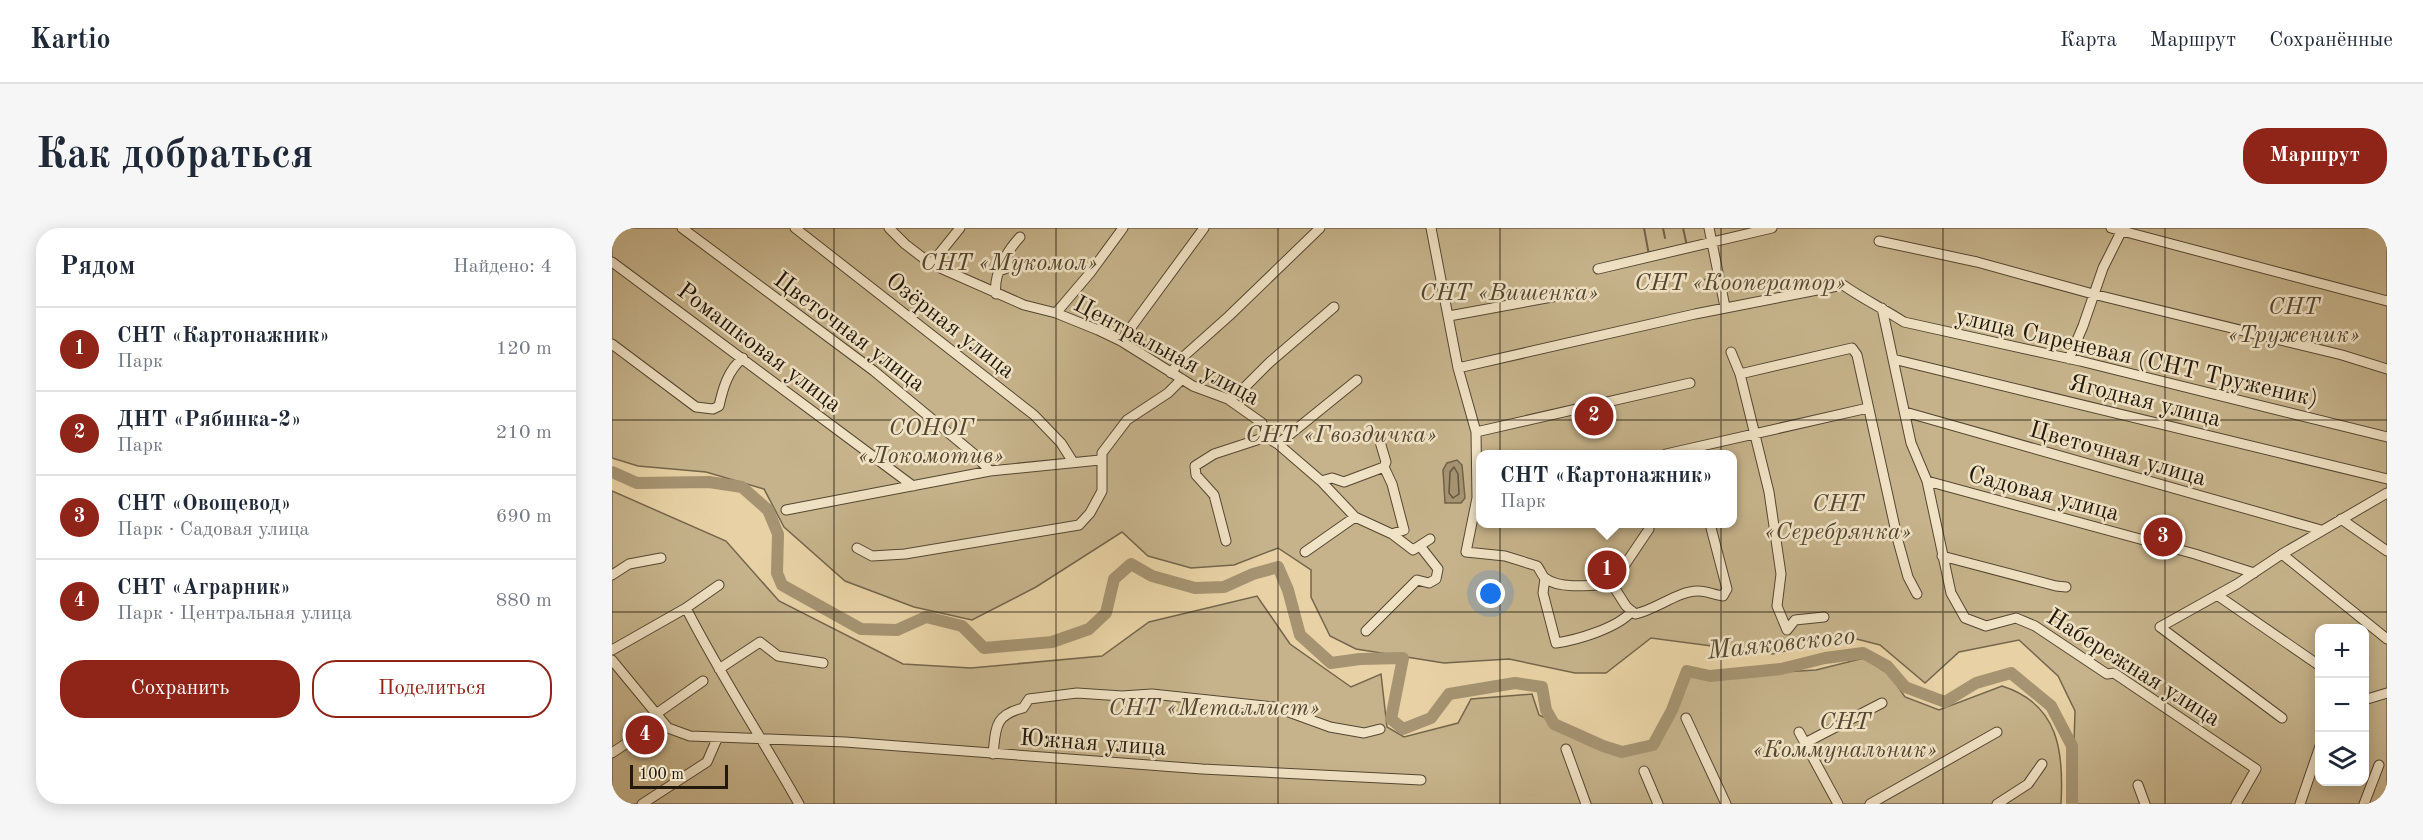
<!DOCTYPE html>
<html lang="ru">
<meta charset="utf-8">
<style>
:root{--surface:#fff;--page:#f6f6f7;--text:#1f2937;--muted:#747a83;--line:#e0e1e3;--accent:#8f2418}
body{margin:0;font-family:"Old Standard TT",serif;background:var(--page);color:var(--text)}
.controls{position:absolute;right:18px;bottom:18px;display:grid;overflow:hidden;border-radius:12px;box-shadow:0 3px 15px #0003}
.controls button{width:54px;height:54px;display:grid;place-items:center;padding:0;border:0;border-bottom:2px solid var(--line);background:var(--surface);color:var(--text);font:30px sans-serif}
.scale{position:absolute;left:18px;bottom:15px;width:98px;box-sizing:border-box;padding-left:6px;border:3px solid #22190c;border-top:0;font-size:16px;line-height:21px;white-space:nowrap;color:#22190c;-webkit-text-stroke:4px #f0e2c4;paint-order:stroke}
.you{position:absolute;left:879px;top:366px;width:21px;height:21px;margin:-15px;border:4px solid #fff;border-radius:50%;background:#1a73e8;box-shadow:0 0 0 9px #1a73e833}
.badge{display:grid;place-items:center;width:39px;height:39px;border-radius:50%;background:var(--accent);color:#fff;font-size:20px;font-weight:700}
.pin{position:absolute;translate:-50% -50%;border:3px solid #fff;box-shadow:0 2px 6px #0006}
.popup{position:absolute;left:864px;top:222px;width:261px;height:78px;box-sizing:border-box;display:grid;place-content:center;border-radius:12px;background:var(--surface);filter:drop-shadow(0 2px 4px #0005);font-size:20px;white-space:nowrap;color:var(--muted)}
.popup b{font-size:22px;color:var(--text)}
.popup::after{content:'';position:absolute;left:50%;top:100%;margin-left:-12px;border:12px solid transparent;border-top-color:var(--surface)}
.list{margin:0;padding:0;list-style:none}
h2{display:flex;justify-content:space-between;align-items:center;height:78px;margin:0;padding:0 24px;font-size:26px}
h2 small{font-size:20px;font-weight:400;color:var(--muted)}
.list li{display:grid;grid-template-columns:39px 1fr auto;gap:18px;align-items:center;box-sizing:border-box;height:84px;padding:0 24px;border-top:2px solid var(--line)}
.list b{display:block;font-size:22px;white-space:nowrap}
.list p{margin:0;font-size:20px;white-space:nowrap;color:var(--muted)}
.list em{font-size:20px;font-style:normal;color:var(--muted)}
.actions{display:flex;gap:12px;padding:18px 24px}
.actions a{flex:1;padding:14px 0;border:2px solid var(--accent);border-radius:24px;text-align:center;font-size:21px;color:var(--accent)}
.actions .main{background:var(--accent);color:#fff}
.icon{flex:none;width:33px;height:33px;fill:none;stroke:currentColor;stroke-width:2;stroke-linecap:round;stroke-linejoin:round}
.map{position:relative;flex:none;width:1775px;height:576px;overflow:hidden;border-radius:24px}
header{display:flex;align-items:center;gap:36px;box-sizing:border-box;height:84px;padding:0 30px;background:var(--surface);border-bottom:2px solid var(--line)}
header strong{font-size:28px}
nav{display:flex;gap:33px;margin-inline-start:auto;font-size:21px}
.intro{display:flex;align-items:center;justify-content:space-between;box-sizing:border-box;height:144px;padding:0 36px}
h1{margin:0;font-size:42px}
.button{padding:15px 27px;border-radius:24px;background:var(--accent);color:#fff;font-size:21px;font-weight:700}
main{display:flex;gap:36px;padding:0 36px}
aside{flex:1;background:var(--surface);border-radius:24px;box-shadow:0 3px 15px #0003}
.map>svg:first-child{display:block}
.green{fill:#c6b38b;stroke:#74664c;stroke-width:1.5;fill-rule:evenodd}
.water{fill:#a59371;stroke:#716249;stroke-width:1.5}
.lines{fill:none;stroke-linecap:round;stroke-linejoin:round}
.shore{stroke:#64563e;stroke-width:1.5}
.stream{stroke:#716249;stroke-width:2}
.river{stroke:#a59371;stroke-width:12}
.minor-casing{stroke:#544732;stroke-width:11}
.minor{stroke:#f0e2c4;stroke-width:9}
.grid{fill:none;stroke:#22190c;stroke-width:1.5;stroke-opacity:0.55}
.labels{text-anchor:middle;stroke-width:5;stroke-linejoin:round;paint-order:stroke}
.park-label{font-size:24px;font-style:italic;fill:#534732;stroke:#f0e2c4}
.street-label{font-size:24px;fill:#22190c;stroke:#f0e2c4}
.water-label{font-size:26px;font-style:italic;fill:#564a34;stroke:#f0e2c4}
</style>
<header>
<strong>Kartio</strong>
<nav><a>Карта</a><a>Маршрут</a><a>Сохранённые</a></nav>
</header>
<div class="intro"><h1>Как добраться</h1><a class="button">Маршрут</a></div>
<main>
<aside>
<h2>Рядом<small>Найдено: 4</small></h2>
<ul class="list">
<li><span class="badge">1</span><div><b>СНТ «Картонажник»</b><p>Парк</p></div><em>120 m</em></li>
<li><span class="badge">2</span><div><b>ДНТ «Рябинка-2»</b><p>Парк</p></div><em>210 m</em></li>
<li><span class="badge">3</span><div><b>СНТ «Овощевод»</b><p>Парк · Садовая улица</p></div><em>690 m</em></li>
<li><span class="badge">4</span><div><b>СНТ «Аграрник»</b><p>Парк · Центральная улица</p></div><em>880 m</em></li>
</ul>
<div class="actions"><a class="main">Сохранить</a><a>Поделиться</a></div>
</aside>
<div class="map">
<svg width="1775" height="576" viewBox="0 0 1775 576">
<rect width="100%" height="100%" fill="#e8d2a5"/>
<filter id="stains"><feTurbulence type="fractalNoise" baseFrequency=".00333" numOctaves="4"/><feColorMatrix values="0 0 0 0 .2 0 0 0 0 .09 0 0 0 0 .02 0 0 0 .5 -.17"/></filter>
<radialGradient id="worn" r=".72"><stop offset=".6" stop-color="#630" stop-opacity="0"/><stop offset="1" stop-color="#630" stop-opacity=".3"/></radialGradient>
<!-- green -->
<path class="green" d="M0,0H1775V576H1465L1461,547L1463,483L1446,448L1407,412L1347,424L1313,455L1268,417L1233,408L1161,426L1039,410L994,445H963L897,431L832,435L744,421L718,408L699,369V342L666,320L622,337L579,340L536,328L510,304L424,359L360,392L302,379L233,353L172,299L152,261L94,244L26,238L0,230ZM869,226H1121V296H869ZM1708,400H1752V554H1708Z
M0,263L114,313L167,373L291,436L359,440L490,428L537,394L645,368L678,416L739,459L769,446L775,499L792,509L846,495L859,471L920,466L927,487L991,518L1010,524L1041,517L1075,443L1100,448L1204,442L1252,430L1277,446L1293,469L1327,482L1390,458C1447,476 1452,524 1449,576H0Z"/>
<!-- water -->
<path class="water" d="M845,232L850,237L853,270L849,275H833L831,242L835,235Z"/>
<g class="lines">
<!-- shore -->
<path class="shore" d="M842,239L846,246L847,266L841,270L837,265L838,244Z"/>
<!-- stream -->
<path class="stream" d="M1032,0L1037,27
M1051,0L1053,10
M1071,0L1075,18
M1082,54L1105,49"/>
<!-- river -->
<path class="river" d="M0,244L25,255L97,254L130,259L156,282L166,306L165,345L170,357L249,401L285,402L314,389L350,398L372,420L440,414L477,401L494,385L502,351L519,336L540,348L583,360L612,359L641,346L666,339L676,362L688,407L719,435L748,431L791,430L779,491L791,501L819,490L837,466L903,455L930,459L934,482L942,496L991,518L1010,524L1041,517L1060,482L1075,443L1098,448L1169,441L1213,430L1251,425L1275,438L1293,459L1333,474L1364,455L1399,445L1439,478L1460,518V576"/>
<!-- minor casing -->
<g class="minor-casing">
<path id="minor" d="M70,0L262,143L362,226L378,243
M183,0L422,187L449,215L461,234
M277,0L293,16L319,36L412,77L444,85L486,102L509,113L581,158L616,171L650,195L654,209L666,216L709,253L743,289L780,306L801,322L818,311
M819,0L846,140L864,204L865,270L854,324L893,328L925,338C928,341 930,348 933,350C947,362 984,357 1000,356
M1097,0L1113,79
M1499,0L1775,73
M1267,13L1365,34L1481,66L1730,127L1775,141
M0,34L301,258
M319,36L348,0
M986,41L1160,0
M387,43L411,34
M384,66C381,46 395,23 408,9
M1270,80L1299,215L1315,253L1339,365L1353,390L1374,398L1404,390L1423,398L1495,446L1502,445L1644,541L1624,576
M444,85L478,45L511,0
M837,88L962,65
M509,113L592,0
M0,116L84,179L101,181L107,178C111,160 116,142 131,130
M1119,124L1128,146L1157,264L1169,346L1165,378L1175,402L1183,392L1212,389
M1281,131L1775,251
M1457,131L1471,98L1491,40L1511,0
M846,140L1083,86L1231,57C1251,71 1272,81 1292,94L1468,133L1775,209
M559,145L571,129L617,88L708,0
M1128,146L1240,120L1245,127L1286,313L1296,349L1305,366
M616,171L626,166L658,134L722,79
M1293,184L1709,302
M864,204L1078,155
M766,207L774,234L772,239
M666,216L745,152
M1054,226L1256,180
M709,253L720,250L732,254L772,239L780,256L792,302L780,306
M1315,253L1583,326L1642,345
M174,282L378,243L488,232
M1729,291L1775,323
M1037,301L1000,356L1014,378L1023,386C1044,382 1067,362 1087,363C1094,363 1103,367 1111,368L1115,361L1098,296
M614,313L602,267L584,247L583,238L602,226L654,209
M245,320L260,328L293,326L467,297L478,285L490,263V225L515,192L556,165L570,151
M693,324L743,289
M1670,326L1775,411
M1330,328L1444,358L1454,359
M0,347L17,336L49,330
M933,350L931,365L944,415C965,412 1006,400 1020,383
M1605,367L1708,438
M74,380C108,447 150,510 187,576
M754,403L805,352L817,355L824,351L826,341L808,318
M0,422L74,380L107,357
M0,432L56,500L78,508L233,514L590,541L809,552
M107,441L148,414L166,428L211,435
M1752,472L1775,465
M44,486L91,453
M1074,490L1114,576
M1670,490L1548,399L1625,356L1670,326L1775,265
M1187,504L1226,576
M1193,515L1270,475
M954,521L974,576
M0,525L33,503
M381,526C384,500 382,487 411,480L417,471L465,465L510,468L540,466L663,479L718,499L752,505L768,501
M1032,543L1046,576
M1526,557L1533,576
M30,576L95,534L105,511
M1258,576L1385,504
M1385,576L1416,556L1430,536
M1688,576L1708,518
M1752,576L1767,537"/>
</g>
<!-- minor -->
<use href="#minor" class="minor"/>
</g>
<!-- grid -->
<path class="grid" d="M222,0V576M444,0V576M666,0V576M888,0V576M1109,0V576M1331,0V576M1553,0V576M0,192H1775M0,384H1775"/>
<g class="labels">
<!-- park labels -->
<g class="park-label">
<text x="397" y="42">СНТ «Мукомол»</text>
<text x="1128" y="62">СНТ «Кооператор»</text>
<text x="897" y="72">СНТ «Вишенка»</text>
<text x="1682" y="86">СНТ<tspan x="1682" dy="28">«Труженик»</tspan></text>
<text x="319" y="207">СОНОГ<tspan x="319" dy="28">«Локомотив»</tspan></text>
<text x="729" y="214">СНТ «Гвоздичка»</text>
<text x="1226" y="283">СНТ<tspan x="1226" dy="28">«Серебрянка»</tspan></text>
<text x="602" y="487">СНТ «Металлист»</text>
<text x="1233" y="501">СНТ<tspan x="1233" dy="28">«Коммунальник»</tspan></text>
</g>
<!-- street labels -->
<g class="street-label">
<text transform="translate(339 97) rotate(38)" y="8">Озёрная улица</text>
<text transform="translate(238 103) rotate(37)" y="8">Цветочная улица</text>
<text transform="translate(148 119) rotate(37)" y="8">Ромашковая улица</text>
<text transform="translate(555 122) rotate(28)" y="8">Центральная улица</text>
<text transform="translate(1525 129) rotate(13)" y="8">улица Сиреневая (СНТ Труженик)</text>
<text transform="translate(1533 172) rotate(14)" y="8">Ягодная улица</text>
<text transform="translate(1506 225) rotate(16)" y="8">Цветочная улица</text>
<text transform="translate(1432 265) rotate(15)" y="8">Садовая улица</text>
<text transform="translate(1522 439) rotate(32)" y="8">Набережная улица</text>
<text transform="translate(481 514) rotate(4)" y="8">Южная улица</text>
</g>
<!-- water labels -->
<g class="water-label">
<text transform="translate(1169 414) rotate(-6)" y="9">Маяковского</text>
</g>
</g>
<rect width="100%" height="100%" filter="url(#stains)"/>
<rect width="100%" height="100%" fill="url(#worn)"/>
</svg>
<div class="controls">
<button>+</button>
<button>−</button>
<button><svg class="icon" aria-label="layers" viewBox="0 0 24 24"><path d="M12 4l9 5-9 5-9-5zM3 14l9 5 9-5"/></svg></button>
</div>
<div class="scale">100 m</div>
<div class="you"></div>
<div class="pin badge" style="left:995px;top:342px">1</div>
<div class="popup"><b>СНТ «Картонажник»</b>Парк</div>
<div class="pin badge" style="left:982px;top:188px">2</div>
<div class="pin badge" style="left:1551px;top:309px">3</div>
<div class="pin badge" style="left:33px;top:507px">4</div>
</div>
</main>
